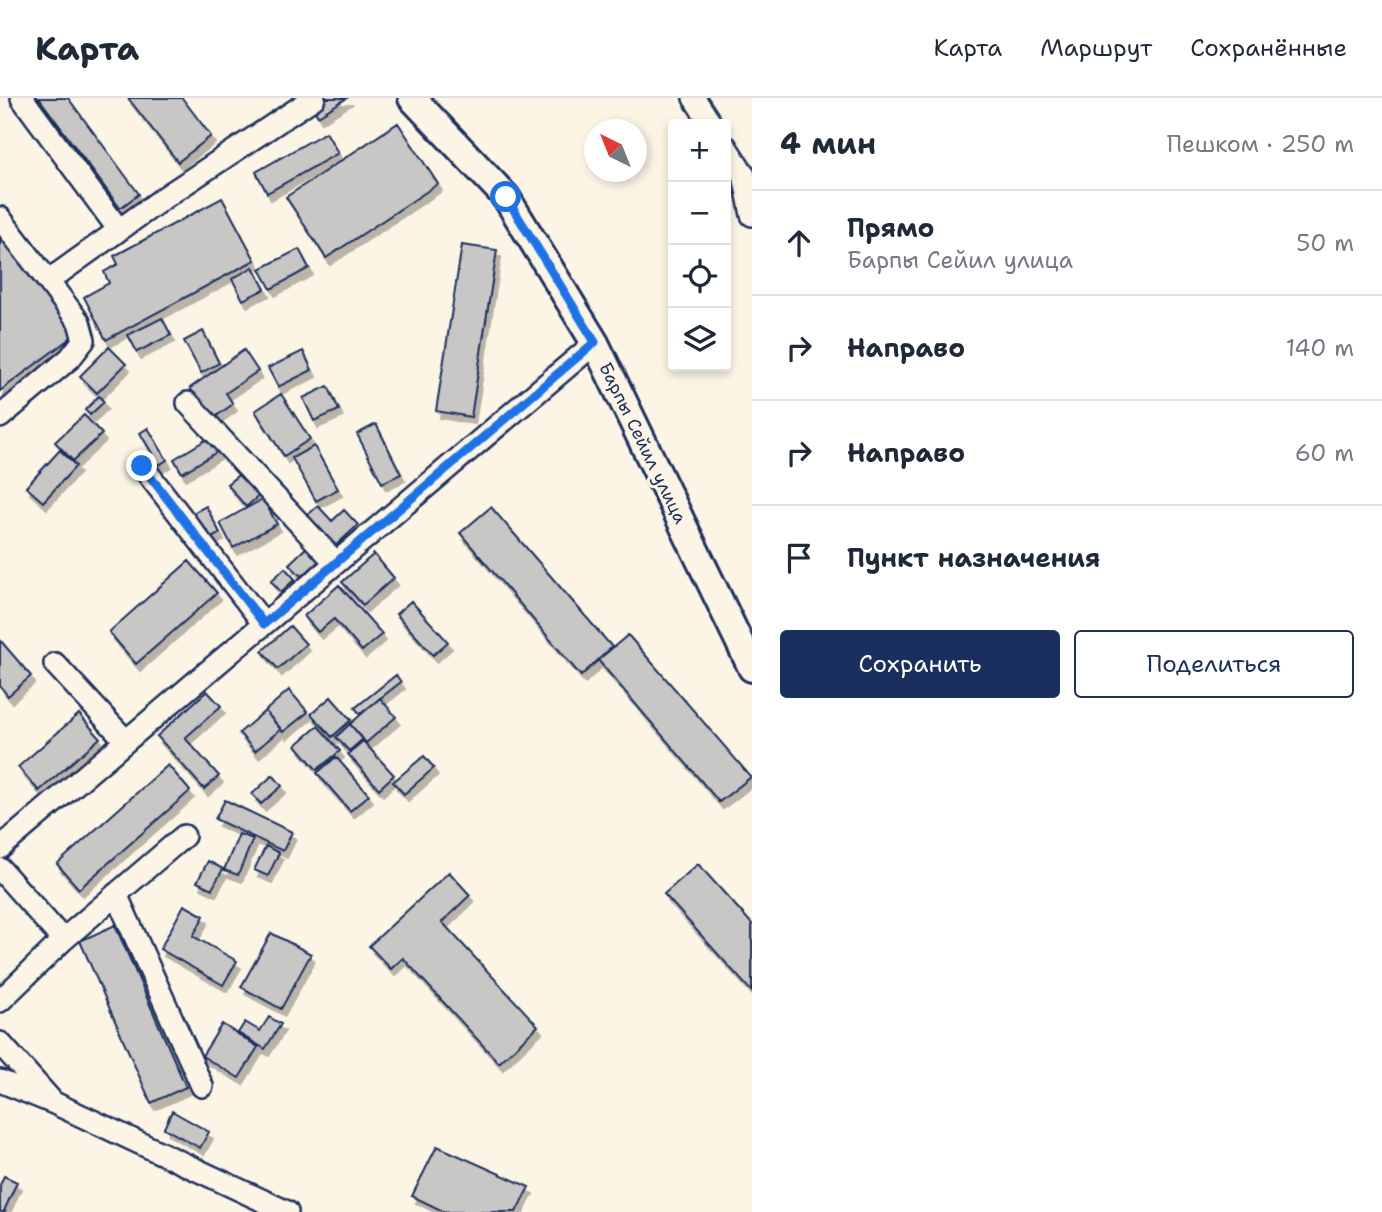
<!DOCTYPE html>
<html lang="ru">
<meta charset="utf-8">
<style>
:root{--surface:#fff;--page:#f6f6f7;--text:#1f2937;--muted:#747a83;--line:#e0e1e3;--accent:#1b2f5e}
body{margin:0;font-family:"Shantell Sans",sans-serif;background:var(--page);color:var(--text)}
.controls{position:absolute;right:21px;top:21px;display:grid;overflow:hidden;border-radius:7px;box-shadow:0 4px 10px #0003}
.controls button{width:63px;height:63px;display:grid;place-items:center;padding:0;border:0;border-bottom:2px solid var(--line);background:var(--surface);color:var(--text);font:35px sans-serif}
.compass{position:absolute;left:584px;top:21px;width:63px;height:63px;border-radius:50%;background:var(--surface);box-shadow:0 4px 10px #0003;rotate:317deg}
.stop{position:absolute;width:21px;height:21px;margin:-16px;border:5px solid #1a73e8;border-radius:50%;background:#fff}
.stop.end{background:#1a73e8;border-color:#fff;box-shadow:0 2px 7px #0008}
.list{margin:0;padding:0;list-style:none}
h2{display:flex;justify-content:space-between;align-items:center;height:91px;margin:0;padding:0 28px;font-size:30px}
h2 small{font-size:23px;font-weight:400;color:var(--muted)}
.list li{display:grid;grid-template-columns:46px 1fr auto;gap:21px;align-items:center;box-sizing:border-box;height:105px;padding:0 28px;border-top:2px solid var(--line)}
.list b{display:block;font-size:26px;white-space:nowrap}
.list p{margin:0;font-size:23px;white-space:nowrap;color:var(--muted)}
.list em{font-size:23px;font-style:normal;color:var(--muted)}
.actions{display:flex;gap:14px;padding:21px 28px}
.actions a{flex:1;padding:16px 0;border:2px solid var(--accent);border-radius:7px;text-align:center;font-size:24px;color:var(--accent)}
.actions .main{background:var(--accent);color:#fff}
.icon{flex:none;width:38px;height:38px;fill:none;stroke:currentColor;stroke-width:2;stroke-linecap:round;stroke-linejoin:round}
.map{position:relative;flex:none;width:752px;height:1114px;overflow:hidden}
header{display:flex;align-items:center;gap:42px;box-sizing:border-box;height:98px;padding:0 35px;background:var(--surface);border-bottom:2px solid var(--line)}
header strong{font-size:33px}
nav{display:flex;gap:38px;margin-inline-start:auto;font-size:24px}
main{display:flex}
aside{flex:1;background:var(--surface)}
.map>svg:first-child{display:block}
.building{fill:#c8c7c6;stroke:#1b2f5e;stroke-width:2;filter:url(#shadow)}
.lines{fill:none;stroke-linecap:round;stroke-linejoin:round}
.minor-casing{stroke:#1b2f5e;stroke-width:26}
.major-casing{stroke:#1b2f5e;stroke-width:32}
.minor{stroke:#fcf5e5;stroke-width:21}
.major{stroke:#fcf5e5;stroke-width:26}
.route{stroke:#1a73e8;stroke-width:9}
.labels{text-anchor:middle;stroke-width:6;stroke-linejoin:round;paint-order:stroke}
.street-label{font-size:18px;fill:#1b2f5e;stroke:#fcf5e5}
</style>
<header>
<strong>Карта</strong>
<nav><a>Карта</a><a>Маршрут</a><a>Сохранённые</a></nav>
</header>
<main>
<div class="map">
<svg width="752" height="1114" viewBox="0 0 752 1114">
<defs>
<filter id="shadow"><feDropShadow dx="4" dy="7" stdDeviation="0" flood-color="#0004"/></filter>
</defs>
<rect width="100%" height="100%" fill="#fcf5e5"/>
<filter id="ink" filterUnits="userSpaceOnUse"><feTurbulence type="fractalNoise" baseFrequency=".0143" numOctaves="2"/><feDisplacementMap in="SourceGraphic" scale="14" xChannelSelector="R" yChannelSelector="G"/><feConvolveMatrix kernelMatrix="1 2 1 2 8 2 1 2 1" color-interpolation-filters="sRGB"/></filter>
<g filter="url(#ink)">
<!-- building -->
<path class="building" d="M39,0H68L139,96L120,110Z
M128,0H182L211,38L178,64Z
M307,0H347L318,18Z
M398,25L438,86L326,160L286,99Z
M326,34L338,55L267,95L256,74Z
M222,100L255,162L106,242L84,199L109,185L104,174L118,166L114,158Z
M0,134L77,235L0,293Z
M462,147L497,152L471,319L436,313Z
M299,151L309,170L271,191L260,171Z
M253,169L265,191L243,202L232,181Z
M162,220L171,237L137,254L128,237Z
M203,233L219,265L201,275L184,243Z
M109,249L126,266L97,295L80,278Z
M244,252L258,273L226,295L233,306L212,321L190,290Z
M303,253L312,272L278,289L268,270Z
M328,288L339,312L314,323L303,300Z
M281,296L310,341L284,358L255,313Z
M99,298L104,304L90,317L85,312Z
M84,317L102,336L73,363L55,344Z
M376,326L401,376L382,385L357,336Z
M148,330L167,362L159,367L140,335Z
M209,340L217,354L182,375L174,361Z
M314,348L338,391L316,403L292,360Z
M60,352L76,368L43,404L26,389Z
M245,372L263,394L246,409L227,386Z
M263,401L277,426L233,450L220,425Z
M206,408L220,435L208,442L193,415Z
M318,408L332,423L344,412L358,427L332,451L304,420Z
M491,409L612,549L581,578L460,435Z
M310,446L323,459L302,479L289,466Z
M374,456L394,480L363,507L342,484Z
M189,463L217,495L136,566L109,534Z
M285,470L295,481L281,494L271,483Z
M339,487L382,536L362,553L334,521L318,534L304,518Z
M411,503L448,544L433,557L396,516Z
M290,528L306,546L278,571L262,553Z
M628,537L751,679L719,704L598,562Z
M0,542L31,578L8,598L0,588Z
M396,577L401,584L360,616L355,610Z
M289,592L308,614L283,634L265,613Z
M207,593L221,608L185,640L219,678L204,691L157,638Z
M331,599L351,622L332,639L311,616Z
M380,600L396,619L366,645L350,626Z
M265,613L281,631L255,653L239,635Z
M79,616L100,640L39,693L18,669Z
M350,626L363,641L349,653L336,639Z
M318,628L340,653L317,672L296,647Z
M363,643L394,677L379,691L348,656Z
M424,658L434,670L404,696L393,684Z
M336,659L369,697L350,713L317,675Z
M168,667L190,693L79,791L57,766Z
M273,677L282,688L261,706L252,696Z
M225,702L292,734L283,753L215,721Z
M239,736L253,741L238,777L224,772Z
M266,748L279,755L268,778L254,772Z
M208,763L223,771L212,791L197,784Z
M698,766L752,826V894L664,796Z
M449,774L470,797L442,824L538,928L499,965L403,860L391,871L369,848Z
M184,807L204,818L193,838L237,863L223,887L160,851Z
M115,827L186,989L151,1005L80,843Z
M271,835L311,856L281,911L241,889Z
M269,919L281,926L265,951L238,935L245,924L260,933Z
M222,926L258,949L239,980L202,958Z
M172,1013L209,1034L200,1050L164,1030Z
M437,1048L529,1089L516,1114H445L412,1098Z
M4,1078L17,1084L4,1113L6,1114H0V1087Z"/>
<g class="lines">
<!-- minor casing -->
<g class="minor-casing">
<path id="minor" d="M22,0L119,132
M694,0L711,26
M726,49L744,77L752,117
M0,120L48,183L165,99L314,0
M188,305L336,465
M0,319L70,260L84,242L79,224L48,183
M142,368L264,526
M55,566L126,643
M0,750L595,245
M0,771L63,842L0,903
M116,796L202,988
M63,842L184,738
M0,945L50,1001
M0,983L54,1005L287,1114"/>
</g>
<!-- major casing -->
<g class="major-casing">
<path id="major" d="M412,0L506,99L595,245L752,570"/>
</g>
<!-- minor -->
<use href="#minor" class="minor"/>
<!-- major -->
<use href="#major" class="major"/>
</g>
</g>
<g class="lines" filter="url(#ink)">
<!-- route -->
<path class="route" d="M142,368L264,526L595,244L506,99"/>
</g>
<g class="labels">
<!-- street labels -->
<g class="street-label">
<text transform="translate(643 345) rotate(64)" y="6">Барпы Сейил улица</text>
</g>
</g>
</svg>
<div class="controls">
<button>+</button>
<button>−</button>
<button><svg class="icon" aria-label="locate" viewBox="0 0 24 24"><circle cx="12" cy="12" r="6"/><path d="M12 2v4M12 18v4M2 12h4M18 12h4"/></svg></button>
<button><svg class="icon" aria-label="layers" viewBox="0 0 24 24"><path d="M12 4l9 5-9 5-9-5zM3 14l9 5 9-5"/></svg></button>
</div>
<svg class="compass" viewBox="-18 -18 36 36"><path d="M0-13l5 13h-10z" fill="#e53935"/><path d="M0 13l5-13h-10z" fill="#747a83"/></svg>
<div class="stop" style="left:506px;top:99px"></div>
<div class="stop end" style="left:142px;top:368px"></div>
</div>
<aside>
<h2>4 мин<small>Пешком · 250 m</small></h2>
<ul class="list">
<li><svg class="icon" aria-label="ahead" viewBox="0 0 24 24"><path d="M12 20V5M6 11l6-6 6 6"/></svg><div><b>Прямо</b><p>Барпы Сейил улица</p></div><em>50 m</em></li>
<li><svg class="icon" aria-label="right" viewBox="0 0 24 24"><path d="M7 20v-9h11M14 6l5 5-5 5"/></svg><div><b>Направо</b></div><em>140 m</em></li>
<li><svg class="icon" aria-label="right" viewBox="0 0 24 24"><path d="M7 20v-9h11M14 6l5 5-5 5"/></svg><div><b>Направо</b></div><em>60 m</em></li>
<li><svg class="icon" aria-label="arrive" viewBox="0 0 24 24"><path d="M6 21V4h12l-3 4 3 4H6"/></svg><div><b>Пункт назначения</b></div></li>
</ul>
<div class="actions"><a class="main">Сохранить</a><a>Поделиться</a></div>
</aside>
</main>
